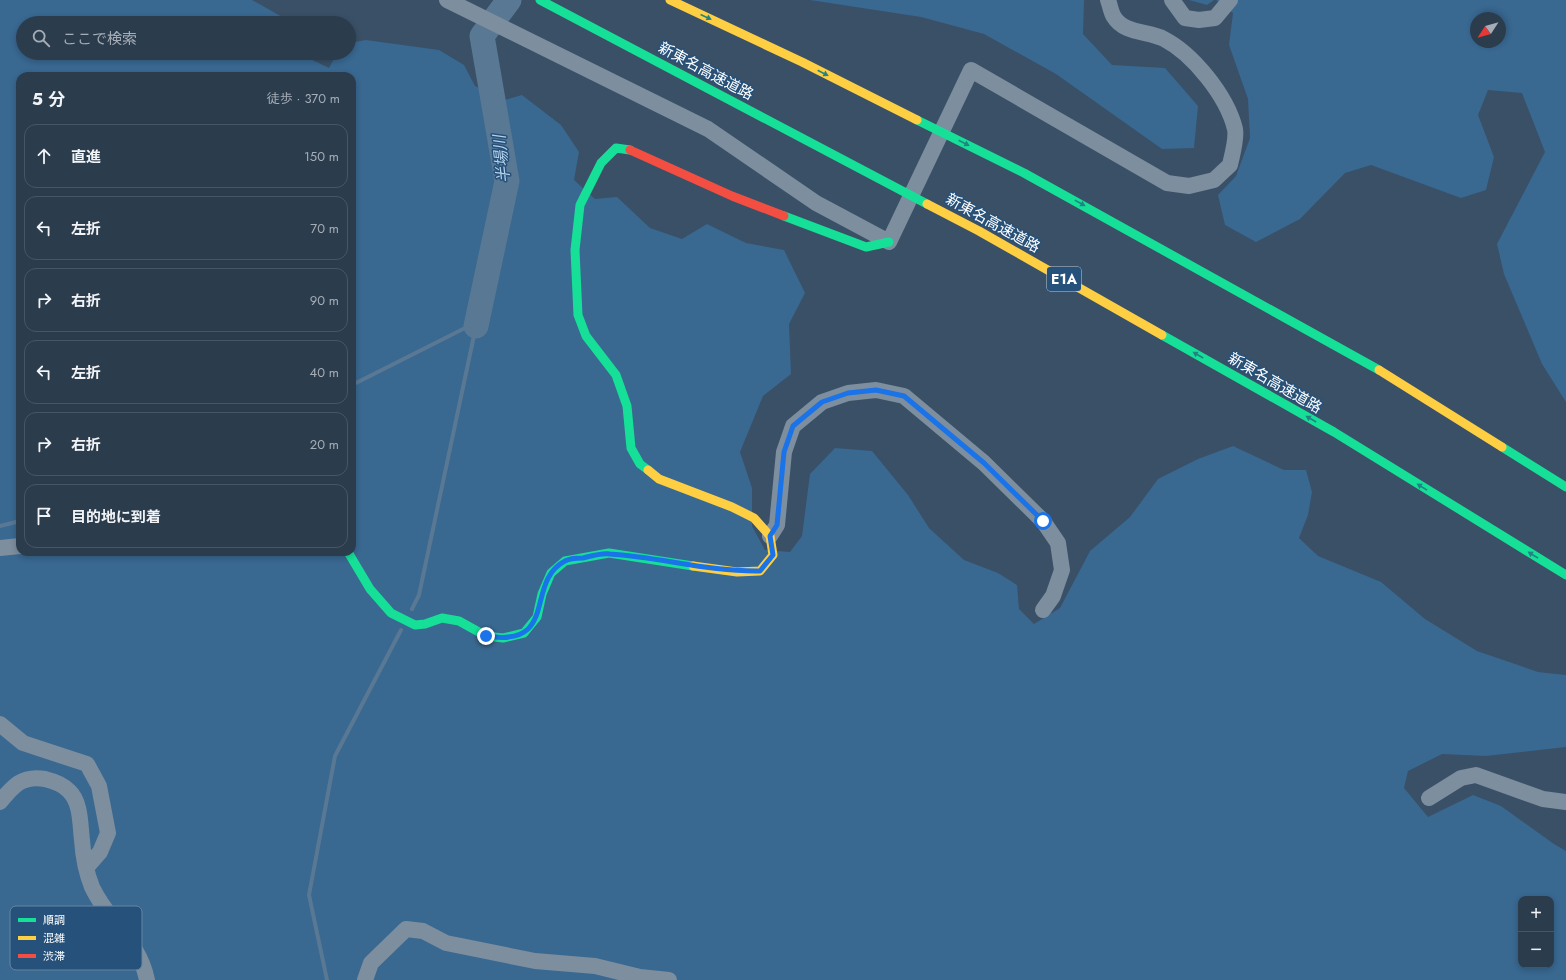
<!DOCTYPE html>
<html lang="ja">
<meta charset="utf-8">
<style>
:root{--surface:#2b3c4d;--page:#374757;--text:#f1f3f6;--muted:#a6adb6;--line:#475665}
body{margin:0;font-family:Jost,"Noto Sans JP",sans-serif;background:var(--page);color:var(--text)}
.controls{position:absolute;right:12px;bottom:12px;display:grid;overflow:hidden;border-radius:8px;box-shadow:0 2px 6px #0003}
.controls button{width:36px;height:36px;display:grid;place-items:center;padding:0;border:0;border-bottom:1px solid var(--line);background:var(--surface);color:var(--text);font:20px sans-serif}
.compass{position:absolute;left:1470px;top:12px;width:36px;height:36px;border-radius:50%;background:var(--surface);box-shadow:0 2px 6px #0003;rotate:234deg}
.stop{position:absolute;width:12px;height:12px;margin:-9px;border:3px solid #1a73e8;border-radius:50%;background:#fff}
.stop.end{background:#1a73e8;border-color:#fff;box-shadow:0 1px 4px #0008}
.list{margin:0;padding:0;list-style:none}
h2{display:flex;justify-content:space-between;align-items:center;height:52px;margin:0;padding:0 16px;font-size:17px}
h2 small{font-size:13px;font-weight:400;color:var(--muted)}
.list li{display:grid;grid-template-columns:26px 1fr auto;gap:12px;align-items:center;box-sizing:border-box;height:64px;margin:0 8px 8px;padding:0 8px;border:1px solid var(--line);border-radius:12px}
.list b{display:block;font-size:15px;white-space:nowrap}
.list em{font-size:13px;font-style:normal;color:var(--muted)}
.icon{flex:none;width:22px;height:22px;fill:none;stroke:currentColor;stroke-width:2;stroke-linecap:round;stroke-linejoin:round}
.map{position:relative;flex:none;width:1566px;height:980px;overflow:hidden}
.search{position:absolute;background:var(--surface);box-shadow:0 2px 6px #0003;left:16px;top:16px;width:340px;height:44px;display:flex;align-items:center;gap:10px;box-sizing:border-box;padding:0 14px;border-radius:22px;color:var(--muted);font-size:15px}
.panel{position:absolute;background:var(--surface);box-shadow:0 2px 6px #0003;left:16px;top:72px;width:340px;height:484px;border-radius:12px}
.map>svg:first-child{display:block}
.green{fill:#396891;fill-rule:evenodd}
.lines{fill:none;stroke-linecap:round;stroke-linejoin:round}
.stream{stroke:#597894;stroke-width:4}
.river{stroke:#597894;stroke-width:25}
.street{stroke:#7d8e9e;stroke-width:16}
.fast{stroke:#16e098;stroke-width:9}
.slow{stroke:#ffcf43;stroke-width:9}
.jam{stroke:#f24e42;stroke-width:9}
.oneway{fill:#208384}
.route{stroke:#1a73e8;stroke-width:5}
.labels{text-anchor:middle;stroke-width:3;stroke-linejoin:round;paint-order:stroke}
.shield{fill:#26517a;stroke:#becbd7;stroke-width:1}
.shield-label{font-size:14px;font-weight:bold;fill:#fff}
.street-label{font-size:15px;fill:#fff;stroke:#26517a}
.water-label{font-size:16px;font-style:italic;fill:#b4d2ec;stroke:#26517a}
.key{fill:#26517a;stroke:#6785a2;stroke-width:1}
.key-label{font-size:11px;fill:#fff}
</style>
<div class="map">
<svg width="1566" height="980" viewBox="0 0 1566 980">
<rect width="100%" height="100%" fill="#395067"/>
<!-- green -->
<path class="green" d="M0,0H252L293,23H23V53H303L304,56L329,68L337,53H349V43L366,40L439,50L464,65L475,86L505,100L522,95L561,125L579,152L574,180L595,199L617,197L650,228L682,239L707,224L746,243L784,250L805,293L789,324L791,374L763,396L740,452L752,488V526L765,550L790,552L802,536L810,474L835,448L872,451L908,495L929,528L964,560L998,573L1017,585L1019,609L1034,624L1060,608L1090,551L1130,517L1158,479L1198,459L1233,446L1284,470H1306L1312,492L1308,515L1299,538L1318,556L1381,582L1425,619L1477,651L1538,672L1566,675V747L1486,756L1442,754L1408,771L1404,788L1428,817L1473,795L1501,806L1554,844L1566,851V980H0ZM20,76H352V552H20ZM1521,899H1551V965H1521Z
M810,0H1084L1083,34L1112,65L1165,68L1198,106L1194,148L1162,149L1056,74L984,34L921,17Z
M1189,0H1214L1207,5Z
M1216,0H1566V402L1542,364L1504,274L1497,244L1545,152L1522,93L1488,90L1478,115L1494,157L1486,190L1461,198L1371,165L1345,173L1300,219L1256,242L1225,225L1218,195L1236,176L1250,138L1248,99L1229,45L1233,13ZM1476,18H1500V42H1476Z"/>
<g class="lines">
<!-- stream -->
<path class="stream" d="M352,385L477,322
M0,526L20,521
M412,609L419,595L476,326
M327,980L309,895L335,756L401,630"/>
<!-- river -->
<path class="river" d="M476,326L507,181L482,36L509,0"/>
<!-- street -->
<path class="street" d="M447,0L708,129L816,203L889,242L971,70L1167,183L1189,186L1214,180L1230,165C1232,155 1237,139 1235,129C1227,96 1193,54 1164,39C1149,31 1124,34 1114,17C1111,13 1110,5 1108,0
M1172,0L1185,18L1199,20L1215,18L1230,0
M770,536L777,525L784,452L793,426L822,402L848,393L876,390L904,396L984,463L1043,521L1058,543L1062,570L1053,596L1043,610
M0,548L20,546
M0,724L23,743L87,764L99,786L108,833L100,852L86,868
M1429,798L1461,778L1476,775L1543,799L1566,802
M0,802C13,786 22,775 45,779C53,781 63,784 69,791C81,802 80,824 82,840C83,856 86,872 92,887C108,922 139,940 147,980
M365,980L371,963L406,929L423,931L446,943L535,961L595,966L640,977L669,980"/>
<!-- fast -->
<path class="fast" d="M540,0L927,204
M917,120L1024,173L1379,370
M630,150L616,148L601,163L580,205L575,250L578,315L586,336L616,375L627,406L631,448L640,464L648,470
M784,216L866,247L889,242
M1162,335L1334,432L1566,575
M1502,447L1566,487
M348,552L370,589L391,613L415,625L425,624L442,618L459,621L486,636L503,638L524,633L537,617L542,594L551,573L565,561L609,553L693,566"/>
<!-- slow -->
<path class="slow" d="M670,0L802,62L917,120
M927,204L979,231L1162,335
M1379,370L1502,447
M648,470L659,479L732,507L754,518L770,536L773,555L760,571L737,572L693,566"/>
<!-- jam -->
<path class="jam" d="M630,150L732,196L784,216"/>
</g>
<!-- one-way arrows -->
<defs><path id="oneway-solid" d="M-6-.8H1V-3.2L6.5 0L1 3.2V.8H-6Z"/></defs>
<g class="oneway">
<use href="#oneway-solid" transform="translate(706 17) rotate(25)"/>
<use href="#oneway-solid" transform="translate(823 73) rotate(27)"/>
<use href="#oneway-solid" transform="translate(964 143) rotate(27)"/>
<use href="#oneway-solid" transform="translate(1080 203) rotate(29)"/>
<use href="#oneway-solid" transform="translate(1198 355) rotate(-150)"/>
<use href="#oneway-solid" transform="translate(1311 419) rotate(-150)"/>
<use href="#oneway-solid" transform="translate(1422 487) rotate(-148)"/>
<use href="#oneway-solid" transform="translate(1533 555) rotate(-148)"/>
</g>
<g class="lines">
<!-- route -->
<path class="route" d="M486,636C560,648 524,582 565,561C570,558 578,558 583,558C591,556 601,553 610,554C660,557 709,572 760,571L773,555L770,536L777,525L784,452L793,426L822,402L848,393L876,390L904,396L984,463L1043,521"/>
</g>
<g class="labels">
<!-- shield labels -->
<rect class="shield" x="1047" y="267" width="34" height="24" rx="3"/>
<g class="shield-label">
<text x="1064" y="284">E1A</text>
</g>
<!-- street labels -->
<g class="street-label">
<text transform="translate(706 71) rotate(28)" y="5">新東名高速道路</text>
<text transform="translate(993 223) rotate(29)" y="5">新東名高速道路</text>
<text transform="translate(1275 383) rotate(30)" y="5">新東名高速道路</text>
</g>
<!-- water labels -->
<g class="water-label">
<text transform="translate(501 159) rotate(-96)" y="6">半場川</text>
</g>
</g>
<!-- legend -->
<rect x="10" y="906" width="132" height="64" rx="6" class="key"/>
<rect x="18" y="918" width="18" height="4" fill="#16e098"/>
<rect x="18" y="936" width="18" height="4" fill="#ffcf43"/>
<rect x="18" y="954" width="18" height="4" fill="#f24e42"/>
<g class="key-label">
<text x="43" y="924">順調</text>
<text x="43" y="942">混雑</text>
<text x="43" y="960">渋滞</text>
</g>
</svg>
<div class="controls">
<button>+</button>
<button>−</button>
</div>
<svg class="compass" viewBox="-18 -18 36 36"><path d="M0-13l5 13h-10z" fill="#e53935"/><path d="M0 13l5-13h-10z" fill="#a6adb6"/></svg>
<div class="stop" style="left:1043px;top:521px"></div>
<div class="stop end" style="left:486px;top:636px"></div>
<div class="search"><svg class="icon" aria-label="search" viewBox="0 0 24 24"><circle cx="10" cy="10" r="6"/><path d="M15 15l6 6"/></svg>ここで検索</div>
<section class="panel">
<h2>5 分<small>徒歩 · 370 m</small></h2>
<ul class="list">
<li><svg class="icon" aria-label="ahead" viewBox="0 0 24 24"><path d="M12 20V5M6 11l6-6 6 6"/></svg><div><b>直進</b></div><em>150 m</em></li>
<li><svg class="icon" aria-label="left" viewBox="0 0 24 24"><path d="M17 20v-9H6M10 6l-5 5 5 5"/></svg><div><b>左折</b></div><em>70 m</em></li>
<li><svg class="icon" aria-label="right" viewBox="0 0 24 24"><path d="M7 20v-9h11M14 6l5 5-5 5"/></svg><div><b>右折</b></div><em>90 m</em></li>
<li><svg class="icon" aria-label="left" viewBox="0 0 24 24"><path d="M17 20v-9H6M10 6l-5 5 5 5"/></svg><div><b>左折</b></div><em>40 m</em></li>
<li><svg class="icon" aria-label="right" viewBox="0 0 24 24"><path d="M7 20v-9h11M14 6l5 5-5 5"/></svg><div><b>右折</b></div><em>20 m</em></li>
<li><svg class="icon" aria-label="arrive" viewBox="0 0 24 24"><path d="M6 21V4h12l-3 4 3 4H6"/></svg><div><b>目的地に到着</b></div></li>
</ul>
</section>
</div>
